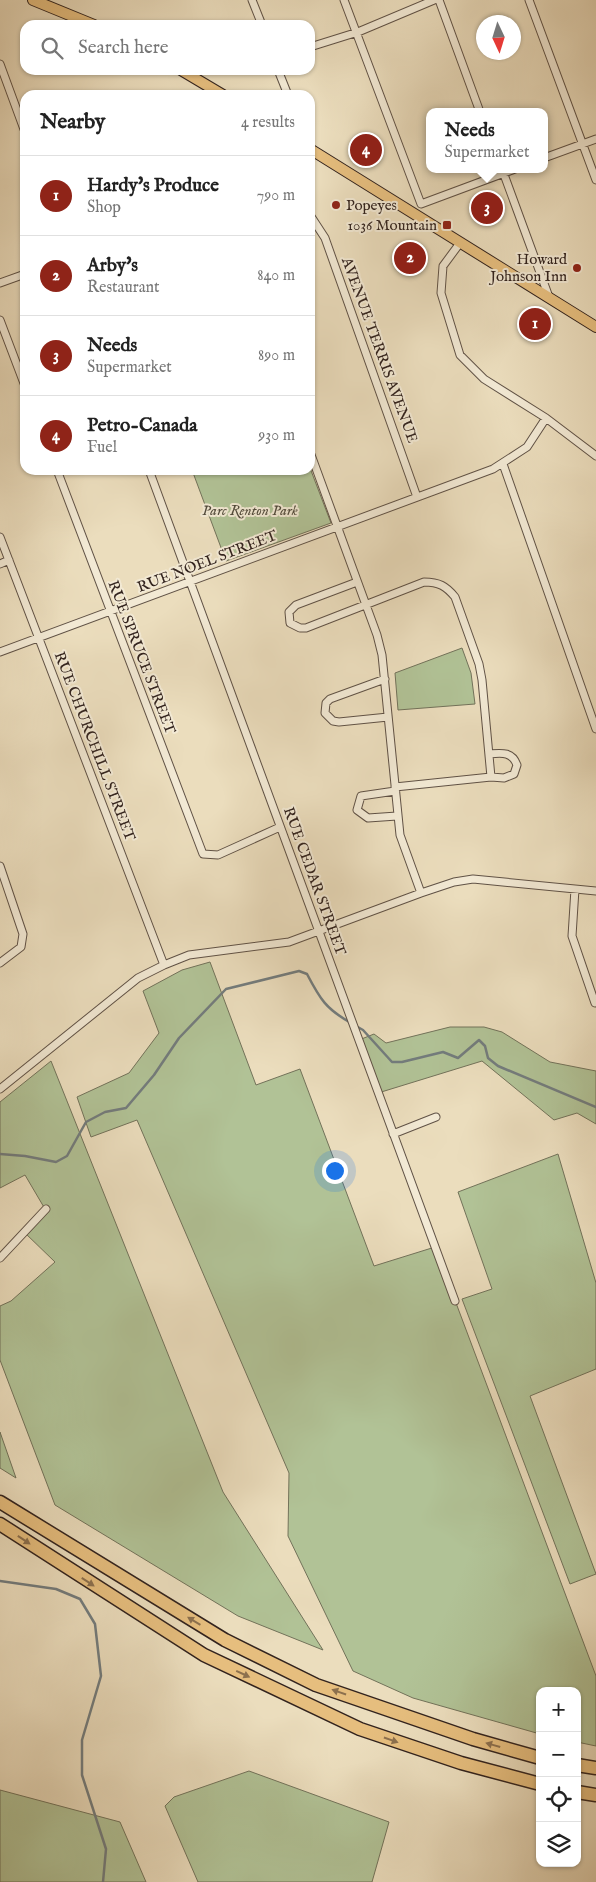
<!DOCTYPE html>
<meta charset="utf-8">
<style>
:root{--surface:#fff;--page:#f2f2f2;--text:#222;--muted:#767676;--line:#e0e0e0;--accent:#8f2418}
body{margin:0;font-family:"IM FELL English",serif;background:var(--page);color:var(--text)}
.controls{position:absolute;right:15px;bottom:15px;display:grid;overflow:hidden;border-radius:10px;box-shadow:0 1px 4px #0004}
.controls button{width:45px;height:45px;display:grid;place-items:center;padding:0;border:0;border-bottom:1px solid var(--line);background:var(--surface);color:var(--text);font:25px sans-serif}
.compass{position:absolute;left:476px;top:15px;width:45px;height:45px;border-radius:50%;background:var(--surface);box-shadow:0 1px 4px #0004;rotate:176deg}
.you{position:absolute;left:334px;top:1170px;width:18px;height:18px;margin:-12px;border:4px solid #fff;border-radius:50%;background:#1a73e8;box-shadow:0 0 0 8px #1a73e833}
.badge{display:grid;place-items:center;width:32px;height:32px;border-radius:50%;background:var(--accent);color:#fff;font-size:16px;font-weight:700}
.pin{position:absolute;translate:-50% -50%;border:2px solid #fff;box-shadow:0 1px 5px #0006}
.popup{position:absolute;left:426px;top:108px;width:122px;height:65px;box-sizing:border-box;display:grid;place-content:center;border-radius:10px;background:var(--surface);filter:drop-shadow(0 1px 4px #0005);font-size:16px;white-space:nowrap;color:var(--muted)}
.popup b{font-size:19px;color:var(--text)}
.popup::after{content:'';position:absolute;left:50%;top:100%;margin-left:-10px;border:10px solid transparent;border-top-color:var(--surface)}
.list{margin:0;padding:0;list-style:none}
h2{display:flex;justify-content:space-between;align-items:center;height:65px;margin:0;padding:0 20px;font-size:21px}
h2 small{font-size:16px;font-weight:400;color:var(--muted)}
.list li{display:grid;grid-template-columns:32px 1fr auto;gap:15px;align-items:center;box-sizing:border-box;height:80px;padding:0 20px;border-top:1px solid var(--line)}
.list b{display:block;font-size:19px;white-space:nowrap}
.list p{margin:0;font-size:16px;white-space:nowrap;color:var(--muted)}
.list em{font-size:16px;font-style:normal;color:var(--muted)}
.icon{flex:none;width:28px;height:28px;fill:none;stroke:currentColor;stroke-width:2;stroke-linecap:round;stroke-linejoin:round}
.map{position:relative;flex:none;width:596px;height:1882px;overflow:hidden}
.search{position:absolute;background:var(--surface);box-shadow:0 1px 4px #0004;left:20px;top:20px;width:295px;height:55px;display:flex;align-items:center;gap:12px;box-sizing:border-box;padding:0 18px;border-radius:15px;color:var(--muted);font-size:19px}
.panel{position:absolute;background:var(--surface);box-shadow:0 1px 4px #0004;left:20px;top:90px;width:295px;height:385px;border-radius:15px}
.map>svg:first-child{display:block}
.green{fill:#b1c296;stroke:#72725a}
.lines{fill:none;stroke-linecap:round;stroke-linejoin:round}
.stream{stroke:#737c7d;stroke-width:2.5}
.street-casing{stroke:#605246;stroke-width:9}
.primary-casing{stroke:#32231e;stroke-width:12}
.highway-casing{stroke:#32231e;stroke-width:15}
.street{stroke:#f2e9d4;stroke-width:7}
.primary{stroke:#e6be7e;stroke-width:10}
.highway{stroke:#e6be7e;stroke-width:12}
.oneway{fill:#8c704e}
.poi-dot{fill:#8f2418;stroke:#f2e9d4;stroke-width:2}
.labels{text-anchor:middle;stroke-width:4;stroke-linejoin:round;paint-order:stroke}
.poi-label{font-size:15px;fill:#32231e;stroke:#f2e9d4;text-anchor:end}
.street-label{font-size:15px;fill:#32231e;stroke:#f2e9d4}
.park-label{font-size:15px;font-style:italic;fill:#524b3c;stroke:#f2e9d4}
</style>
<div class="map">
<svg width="596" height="1882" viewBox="0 0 596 1882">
<rect width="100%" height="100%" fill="#ebddbd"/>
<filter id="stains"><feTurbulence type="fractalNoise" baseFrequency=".004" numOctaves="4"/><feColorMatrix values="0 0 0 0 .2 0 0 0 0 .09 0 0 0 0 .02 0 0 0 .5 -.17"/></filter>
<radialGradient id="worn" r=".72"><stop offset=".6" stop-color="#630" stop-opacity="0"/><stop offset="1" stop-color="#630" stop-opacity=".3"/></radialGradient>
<!-- green -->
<path class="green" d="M310,468L331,523L226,561L192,470H310Z
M462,648L471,673L475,704L398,710L395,673Z
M210,962L256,1085L300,1069L374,1266L435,1247L596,1676V1746L577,1742V1691H540V1734L413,1698L353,1671L288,1536L289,1473L137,1120L91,1137L77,1097L129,1073L159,1033L143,991L182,970Z
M450,1027H484L502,1032L550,1062L596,1071V1124L577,1113L554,1120L482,1061L378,1093L359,1040L374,1034L386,1043Z
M51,1061L223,1492L323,1650L238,1616L55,1505L0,1360V1306L11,1301L55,1262L24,1232L45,1209L25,1175L0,1188V1102Z
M558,1154L596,1283V1369L530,1396L596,1574L570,1584L462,1299L492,1289L458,1192Z
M0,1432L16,1478L0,1468Z
M249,1771L389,1822L372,1882H198L165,1806L174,1797Z
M0,1790L120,1822L146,1882H0Z"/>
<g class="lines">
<!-- stream -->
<path class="stream" d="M356,1026L363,1030L392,1062H402L443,1052L458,1058L479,1040L485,1046L488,1058L498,1066L596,1107
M0,1154L25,1156L56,1162L67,1156L86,1122L105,1112L126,1108L154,1075L179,1038L226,989L299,971L307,974C320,999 326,1009 351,1023
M0,1581L56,1589L80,1599L95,1624L101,1676L82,1740V1775L106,1849L103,1882"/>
<!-- street casing -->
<g class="street-casing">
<path id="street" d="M252,0L262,25
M344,0L421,204
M439,0L480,112
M529,0L596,180
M310,47L358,32L434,0
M0,64L25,132
M278,70L288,95
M544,158L596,139
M502,169L549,297
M421,204L515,169
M310,215L325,238L417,497
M460,243L443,266L441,293L460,355L484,379L546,418L596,456
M0,283L25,274
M0,320L25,386
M310,452L377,635L382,655L400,835L421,893
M503,464L596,729
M57,470L203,854L218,855L280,827
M149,470L455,1301
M0,537L164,965
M0,564L9,560
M357,582L296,605L289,612L290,623L300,628H306L424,582C439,582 446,586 455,597L479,664L482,680L491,777L395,787
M0,652L493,469L527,447L546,418
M385,679L330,699L326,703L325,713L333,721L339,722L388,717
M489,754C501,753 512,751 517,765L514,774L504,778L491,777
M395,791L361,796L357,810L368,818L397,816
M0,866L23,934L21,947L0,963
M575,889L572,936L595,1003
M0,1089L138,978L164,965L189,955L289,942L421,893L454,882L473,879L596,891
M393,1134L436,1117
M0,1258L46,1209"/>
</g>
<!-- primary casing -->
<g class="primary-casing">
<path id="primary" d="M33,0L94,25
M181,70L223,95
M310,149L596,327"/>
</g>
<!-- highway casing -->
<g class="highway-casing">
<path id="highway" d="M0,1502L225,1640L316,1685L473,1739L540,1758
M0,1524L204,1655L360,1729L461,1763L540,1784
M577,1765L596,1768
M577,1792L596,1795"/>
</g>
<!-- street -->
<use href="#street" class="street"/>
<!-- primary -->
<use href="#primary" class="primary"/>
<!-- highway -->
<use href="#highway" class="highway"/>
</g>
<!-- one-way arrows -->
<defs><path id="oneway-solid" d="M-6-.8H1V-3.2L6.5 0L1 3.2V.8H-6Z" transform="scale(1.25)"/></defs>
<g class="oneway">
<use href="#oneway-solid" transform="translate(24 1540) rotate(34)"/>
<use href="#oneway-solid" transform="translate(88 1582) rotate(33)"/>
<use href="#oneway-solid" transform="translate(194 1621) rotate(-149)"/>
<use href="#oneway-solid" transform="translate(243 1674) rotate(25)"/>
<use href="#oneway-solid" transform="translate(339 1692) rotate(-161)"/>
<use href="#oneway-solid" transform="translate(391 1740) rotate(19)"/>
<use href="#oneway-solid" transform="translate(493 1745) rotate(-164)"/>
</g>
<!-- markers -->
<g class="poi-dot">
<circle cx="336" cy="205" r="5"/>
<rect x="442" y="220" width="10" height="10" rx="2.5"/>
<circle cx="577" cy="268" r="5"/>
</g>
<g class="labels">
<!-- poi labels -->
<g class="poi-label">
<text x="346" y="210" text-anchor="start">Popeyes</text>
<text x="437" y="230">1036 Mountain</text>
<text x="567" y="264">Howard<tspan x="567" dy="17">Johnson Inn</tspan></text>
</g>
<!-- street labels -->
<g class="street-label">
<text transform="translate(380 350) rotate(70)" y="5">AVENUE TERRIS AVENUE</text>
<text transform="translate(207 561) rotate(-21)" y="5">RUE NOEL STREET</text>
<text transform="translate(142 657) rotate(69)" y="5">RUE SPRUCE STREET</text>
<text transform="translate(95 746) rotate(69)" y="5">RUE CHURCHILL STREET</text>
<text transform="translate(315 881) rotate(70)" y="5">RUE CEDAR STREET</text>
</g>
<!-- park labels -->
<g class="park-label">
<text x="250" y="515">Parc Renton Park</text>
</g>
</g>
<rect width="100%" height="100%" filter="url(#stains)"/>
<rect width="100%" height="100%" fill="url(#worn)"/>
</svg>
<div class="controls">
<button>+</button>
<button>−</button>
<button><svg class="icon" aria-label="locate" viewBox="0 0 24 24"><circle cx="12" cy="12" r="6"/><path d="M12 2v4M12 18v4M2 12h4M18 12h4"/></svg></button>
<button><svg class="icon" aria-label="layers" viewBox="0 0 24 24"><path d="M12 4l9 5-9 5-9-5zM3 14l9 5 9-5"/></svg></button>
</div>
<svg class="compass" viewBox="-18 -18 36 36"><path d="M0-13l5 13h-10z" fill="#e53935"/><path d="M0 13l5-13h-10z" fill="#767676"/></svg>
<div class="you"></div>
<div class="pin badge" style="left:535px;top:324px">1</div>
<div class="pin badge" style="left:410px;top:258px">2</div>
<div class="pin badge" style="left:487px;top:208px">3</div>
<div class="popup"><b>Needs</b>Supermarket</div>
<div class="pin badge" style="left:366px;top:150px">4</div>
<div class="search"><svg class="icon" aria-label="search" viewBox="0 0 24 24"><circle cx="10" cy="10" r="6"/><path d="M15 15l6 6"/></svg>Search here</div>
<section class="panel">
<h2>Nearby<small>4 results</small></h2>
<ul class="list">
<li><span class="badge">1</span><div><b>Hardy's Produce</b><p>Shop</p></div><em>790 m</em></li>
<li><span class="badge">2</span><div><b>Arby's</b><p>Restaurant</p></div><em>840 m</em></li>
<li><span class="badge">3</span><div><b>Needs</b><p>Supermarket</p></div><em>890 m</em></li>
<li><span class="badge">4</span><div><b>Petro-Canada</b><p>Fuel</p></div><em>930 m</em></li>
</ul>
</section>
</div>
